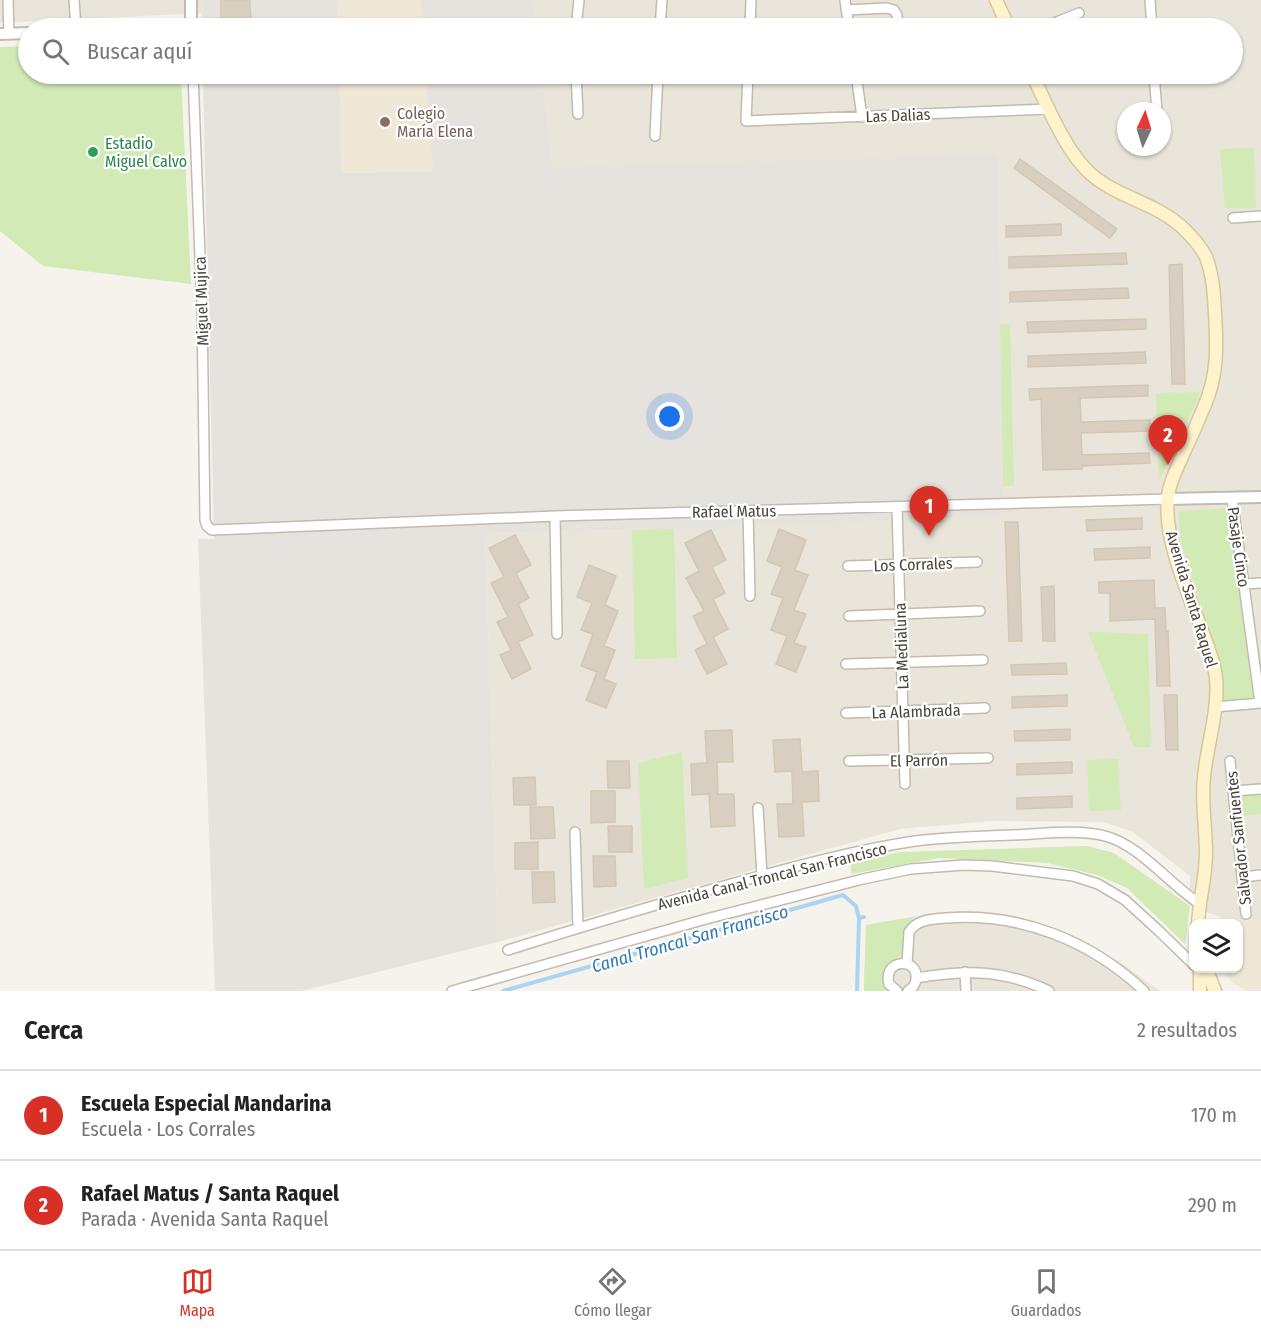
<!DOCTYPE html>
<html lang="es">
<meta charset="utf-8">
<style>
:root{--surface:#fff;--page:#f6f6f6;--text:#222;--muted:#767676;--line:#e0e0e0;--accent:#d93025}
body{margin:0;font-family:"Fira Sans Condensed",sans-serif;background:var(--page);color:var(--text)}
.controls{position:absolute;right:18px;bottom:18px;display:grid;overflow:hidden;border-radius:12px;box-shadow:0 2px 4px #0004}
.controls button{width:54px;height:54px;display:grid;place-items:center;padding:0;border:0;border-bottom:2px solid var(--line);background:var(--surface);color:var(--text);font:30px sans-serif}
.compass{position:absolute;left:1117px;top:102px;width:54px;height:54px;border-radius:50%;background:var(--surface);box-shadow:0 2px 4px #0004;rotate:4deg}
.you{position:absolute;left:670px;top:417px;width:21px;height:21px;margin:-15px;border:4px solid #fff;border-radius:50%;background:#1a73e8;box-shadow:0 0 0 9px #1a73e833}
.badge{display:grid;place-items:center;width:39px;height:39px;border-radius:50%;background:var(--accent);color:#fff;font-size:20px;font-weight:700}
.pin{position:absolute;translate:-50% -50px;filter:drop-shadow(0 2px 3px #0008)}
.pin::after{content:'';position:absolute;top:32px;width:21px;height:18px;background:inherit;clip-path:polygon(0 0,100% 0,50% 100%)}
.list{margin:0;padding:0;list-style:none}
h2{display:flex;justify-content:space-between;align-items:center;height:78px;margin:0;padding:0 24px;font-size:26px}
h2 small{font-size:20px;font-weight:400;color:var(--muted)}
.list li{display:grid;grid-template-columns:39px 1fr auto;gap:18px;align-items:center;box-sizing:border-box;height:90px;padding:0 24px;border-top:2px solid var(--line)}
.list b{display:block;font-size:22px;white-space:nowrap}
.list p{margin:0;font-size:20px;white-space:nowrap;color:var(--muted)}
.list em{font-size:20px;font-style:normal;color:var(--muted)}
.icon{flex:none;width:33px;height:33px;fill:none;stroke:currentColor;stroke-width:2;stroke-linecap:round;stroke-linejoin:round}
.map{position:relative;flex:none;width:1261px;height:991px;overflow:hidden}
.search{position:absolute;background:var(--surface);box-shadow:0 2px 4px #0004;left:18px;right:18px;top:18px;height:66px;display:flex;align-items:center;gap:15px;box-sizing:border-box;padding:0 21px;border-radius:33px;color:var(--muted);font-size:22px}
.sheet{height:258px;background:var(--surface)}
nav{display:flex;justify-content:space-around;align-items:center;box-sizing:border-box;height:84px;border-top:2px solid var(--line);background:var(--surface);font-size:16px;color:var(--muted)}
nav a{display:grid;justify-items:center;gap:3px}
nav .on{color:var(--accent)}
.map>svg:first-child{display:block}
.residential{fill:#eae5da;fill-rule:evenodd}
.industrial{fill:#e6e2dd}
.education{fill:#efe8d6}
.green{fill:#d2eab5}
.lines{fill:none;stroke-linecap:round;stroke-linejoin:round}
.stream{stroke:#a9d4f2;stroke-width:4}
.building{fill:#d8cfc1;stroke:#d3c7b4;stroke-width:1.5}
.minor-casing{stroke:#c2bbae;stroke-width:12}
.tertiary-casing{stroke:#c2bbae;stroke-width:14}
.secondary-casing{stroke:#d6c79b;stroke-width:15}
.minor{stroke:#fff;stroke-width:9}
.tertiary{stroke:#fff;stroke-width:10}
.secondary{stroke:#fff3cd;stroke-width:12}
.education-dot{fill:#8d6e63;stroke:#fff;stroke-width:2}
.leisure-dot{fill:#2e9e5b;stroke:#fff;stroke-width:2}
.labels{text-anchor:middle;stroke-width:4.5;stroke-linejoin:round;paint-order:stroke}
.education-label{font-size:16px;fill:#785e54;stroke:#fff;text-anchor:start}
.street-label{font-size:16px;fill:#4b4439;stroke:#fff}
.leisure-label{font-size:16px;fill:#27864d;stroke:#fff;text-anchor:start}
.water-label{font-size:18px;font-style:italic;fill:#2e7ab2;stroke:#fff}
</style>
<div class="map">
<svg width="1261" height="991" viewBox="0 0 1261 991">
<rect width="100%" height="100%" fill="#f6f3ec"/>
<!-- residential -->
<path class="residential" d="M0,0H1261V991L1221,969L1238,968V924L1218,923L1220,917L1190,906V876L1133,832L1103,822L992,821L900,829L498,942L485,533L674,529L1003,486L1000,324L433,171L205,173L203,74H1232V28H202L201,13L0,23ZM1126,111H1162V147H1126Z
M961,911L996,913L1013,916L1048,926L1097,949L1120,962L1160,991H864L866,925L929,914Z"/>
<!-- industrial -->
<path class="industrial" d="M204,0H337L338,28H204Z
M421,0H532L535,28H423Z
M204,74H339L341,173L433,171L426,74H541L552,168L997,155L1003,486L1002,515L674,529L485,533L498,942L302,991H215L198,539H214L205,173Z"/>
<!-- education -->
<path class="education" d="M337,0H421L423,28H338Z
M339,74H426L433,171L341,173Z
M1220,917L1249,920L1261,919V991H1246L1233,983L1221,969L1238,968V924L1218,923Z"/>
<!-- green -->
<path class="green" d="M28,46V74H181L191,284L43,266L0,231V47Z
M1254,148L1256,208H1225L1220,149Z
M1000,324H1010L1014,486H1003Z
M1201,392L1159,481L1156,393Z
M1228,508L1253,700L1223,702L1218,659L1181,543L1178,511Z
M674,529L677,658L635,659L632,530Z
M1088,632L1148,634L1151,747H1134Z
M682,752L688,878L644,889L638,763Z
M1118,759L1121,810L1089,811L1087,760Z
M1261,794V814L1241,816L1240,796Z
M1087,846L1114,853L1190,906L1185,944L1127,888L1097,875L1047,863L939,858L851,874V863L900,852Z
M913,917L907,928L902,955L888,964L885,971L894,991H864L866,925Z"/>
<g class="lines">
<!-- stream -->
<path class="stream" d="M503,991L843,895L856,906L859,918L864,917
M857,991L859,918"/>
</g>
<!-- building -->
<path class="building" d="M221,0H250L251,28H221Z
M1020,159L1117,229L1110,238L1014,168Z
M1061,224V235L1006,237V226Z
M1126,253L1127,264L1009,268V257Z
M1182,264L1185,384H1172L1169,265Z
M1128,288L1129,298L1010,302V292Z
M1146,319V329L1028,333L1027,322Z
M1145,352L1146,363L1028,367V356Z
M1148,385V396L1080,398L1081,422L1150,420V431L1081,433L1082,455L1149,453L1150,463L1082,466V469L1043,470L1041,399L1030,400L1029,389Z
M1142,518V529L1087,531L1086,520Z
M1005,522H1018L1022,641H1009Z
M779,529L806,540L795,570L808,575L794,610L806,614L794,643L806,647L796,672L776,664L787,636L771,630L783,598L771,594L782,567L767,561Z
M711,530L726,560L712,567L725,593L713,599L728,629L713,637L727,664L707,674L695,650L707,644L693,616L704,611L686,578L699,571L685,543Z
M515,535L531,565L516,573L529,598L518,604L533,635L518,642L531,669L512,679L500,655L511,650L497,622L508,617L491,583L504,577L489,548Z
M1150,547V558L1095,560L1094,549Z
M589,565L616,576L605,605L618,611L604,646L615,650L604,679L616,684L606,708L586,700L597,672L581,666L593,634L581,630L592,603L577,597Z
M1154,580L1155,608H1165L1166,631H1168L1170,686H1157L1155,619L1110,621V593H1099V582Z
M1054,586L1055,641H1043L1041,587Z
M1066,663L1067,674L1012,675L1011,665Z
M1067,695V706L1012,708V697Z
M1164,695H1177L1178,750H1166Z
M1070,729V740L1015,741L1014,731Z
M732,730L733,762H717L718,794H734L735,826L711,827L709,794L692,795L691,764L707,763L705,731Z
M800,739L802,772L818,771L819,801L802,802L804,836L779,837L777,804H793L792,771L775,772L773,740Z
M607,761H629L630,788H608Z
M1072,762V773L1017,775V764Z
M535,777L536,805H514L513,778Z
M591,791H615V822L591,823Z
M1072,796V807L1017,809V798Z
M530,807H553L555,838L531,839Z
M608,826H632V852H609Z
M538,842V869H515V843Z
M593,856H615L616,886L594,887Z
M532,872H554L555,902L533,903Z"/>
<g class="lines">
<!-- minor casing -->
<g class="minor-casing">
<path id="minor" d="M8,0L9,34
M74,0L76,28
M845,0L849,28
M1150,0L1152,28
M846,10L887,8L894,10L897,15L898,28
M576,28L579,0
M660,28L662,0
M750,28L751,0
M1042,28L1079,13
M193,74L202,309L205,520L207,526L212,530L555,516L1168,499
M576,74L578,114
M748,74L746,121L1050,109
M856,74L862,117
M1154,74L1157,111
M655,136L658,74
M1233,218L1261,216
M1232,498L1260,703
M897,507L905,784
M748,511L750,596
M555,516L557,634
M848,566L977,562
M1244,584L1261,583
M849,616L980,611
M846,664L983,660
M1215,707L1261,703
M846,713L985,708
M849,761L988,758
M1230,761L1246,914
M1234,791L1261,789
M758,808L762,876
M575,832L578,928
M1242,877L1261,875
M508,950C584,926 661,903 738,882C797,866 855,850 915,841C948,837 981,836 1014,835C1043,834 1077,829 1105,836C1140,845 1169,884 1200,904
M907,964L909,932C917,919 933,919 946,918C1020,912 1091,941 1144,991
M965,972L966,991
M916,978C967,970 1002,969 1049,991
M452,991L706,919L863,879L911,869L964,865L992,866L1073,876L1098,884L1125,900L1159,931L1194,965
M897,991L889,984C882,958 920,957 916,980C915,986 912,988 908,991"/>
</g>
<!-- tertiary casing -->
<g class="tertiary-casing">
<path id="tertiary" d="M113,28L191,25V0
M0,34L28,33
M1168,499L1261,497"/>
</g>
<!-- secondary casing -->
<g class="secondary-casing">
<path id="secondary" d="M996,0L1009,28
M1032,74C1047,105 1066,153 1092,175C1120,199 1159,203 1186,231C1194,239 1201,247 1206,257C1213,275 1214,295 1215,313C1217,346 1218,376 1204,407C1197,424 1189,442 1181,459C1176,470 1170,482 1168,495C1163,537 1186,588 1201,628C1207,644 1214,660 1216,678C1219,711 1207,744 1204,777C1201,802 1206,827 1206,853C1206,877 1199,900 1198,924
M1200,968V991
M1206,968L1215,991"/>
</g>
<!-- minor -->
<use href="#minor" class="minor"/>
<!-- tertiary -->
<use href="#tertiary" class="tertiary"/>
<!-- secondary -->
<use href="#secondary" class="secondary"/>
</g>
<!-- markers -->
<circle class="education-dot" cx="385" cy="122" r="6"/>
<circle class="leisure-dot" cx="93" cy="152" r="6"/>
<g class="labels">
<!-- education labels -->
<g class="education-label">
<text x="397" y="119">Colegio<tspan x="397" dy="18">María Elena</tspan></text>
</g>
<!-- street labels -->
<g class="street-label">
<text transform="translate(898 115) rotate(-2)" y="6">Las Dalias</text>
<text transform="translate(201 301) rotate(-92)" y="6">Miguel Mujica</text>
<text transform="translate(734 511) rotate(-1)" y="6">Rafael Matus</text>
<text transform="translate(1239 547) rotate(82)" y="6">Pasaje Cinco</text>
<text transform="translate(913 564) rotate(-2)" y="6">Los Corrales</text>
<text transform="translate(1192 599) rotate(73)" y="6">Avenida Santa Raquel</text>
<text transform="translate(901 646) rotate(-92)" y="6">La Medialuna</text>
<text transform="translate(916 711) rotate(-2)" y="6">La Alambrada</text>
<text transform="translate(919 760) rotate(-1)" y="6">El Parrón</text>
<text transform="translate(1238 838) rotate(-96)" y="6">Salvador Sanfuentes</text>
<text transform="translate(772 876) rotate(-14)" y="6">Avenida Canal Troncal San Francisco</text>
</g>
<!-- leisure labels -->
<g class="leisure-label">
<text x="105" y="149">Estadio<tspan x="105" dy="18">Miguel Calvo</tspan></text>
</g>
<!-- water labels -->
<g class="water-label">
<text transform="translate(690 939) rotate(-16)" y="6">Canal Troncal San Francisco</text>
</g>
</g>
</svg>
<div class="controls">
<button><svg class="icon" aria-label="layers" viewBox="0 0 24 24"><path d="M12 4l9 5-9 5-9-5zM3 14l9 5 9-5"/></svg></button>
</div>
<svg class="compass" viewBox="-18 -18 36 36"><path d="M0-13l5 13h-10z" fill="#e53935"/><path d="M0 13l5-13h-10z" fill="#767676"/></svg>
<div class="you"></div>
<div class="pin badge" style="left:929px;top:536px">1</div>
<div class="pin badge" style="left:1168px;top:465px">2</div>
<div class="search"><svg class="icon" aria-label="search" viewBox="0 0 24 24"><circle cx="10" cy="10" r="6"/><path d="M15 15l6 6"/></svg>Buscar aquí</div>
</div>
<section class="sheet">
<h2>Cerca<small>2 resultados</small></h2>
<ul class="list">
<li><span class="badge">1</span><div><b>Escuela Especial Mandarina</b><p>Escuela · Los Corrales</p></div><em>170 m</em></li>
<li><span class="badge">2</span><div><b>Rafael Matus / Santa Raquel</b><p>Parada · Avenida Santa Raquel</p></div><em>290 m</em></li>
</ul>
</section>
<nav>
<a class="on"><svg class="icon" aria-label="map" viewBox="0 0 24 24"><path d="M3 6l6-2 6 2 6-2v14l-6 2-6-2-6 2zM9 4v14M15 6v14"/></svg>Mapa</a>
<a><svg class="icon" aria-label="directions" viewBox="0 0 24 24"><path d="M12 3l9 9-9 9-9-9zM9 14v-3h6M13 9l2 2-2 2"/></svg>Cómo llegar</a>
<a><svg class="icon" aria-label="saved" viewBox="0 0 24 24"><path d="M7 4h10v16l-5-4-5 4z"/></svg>Guardados</a>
</nav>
